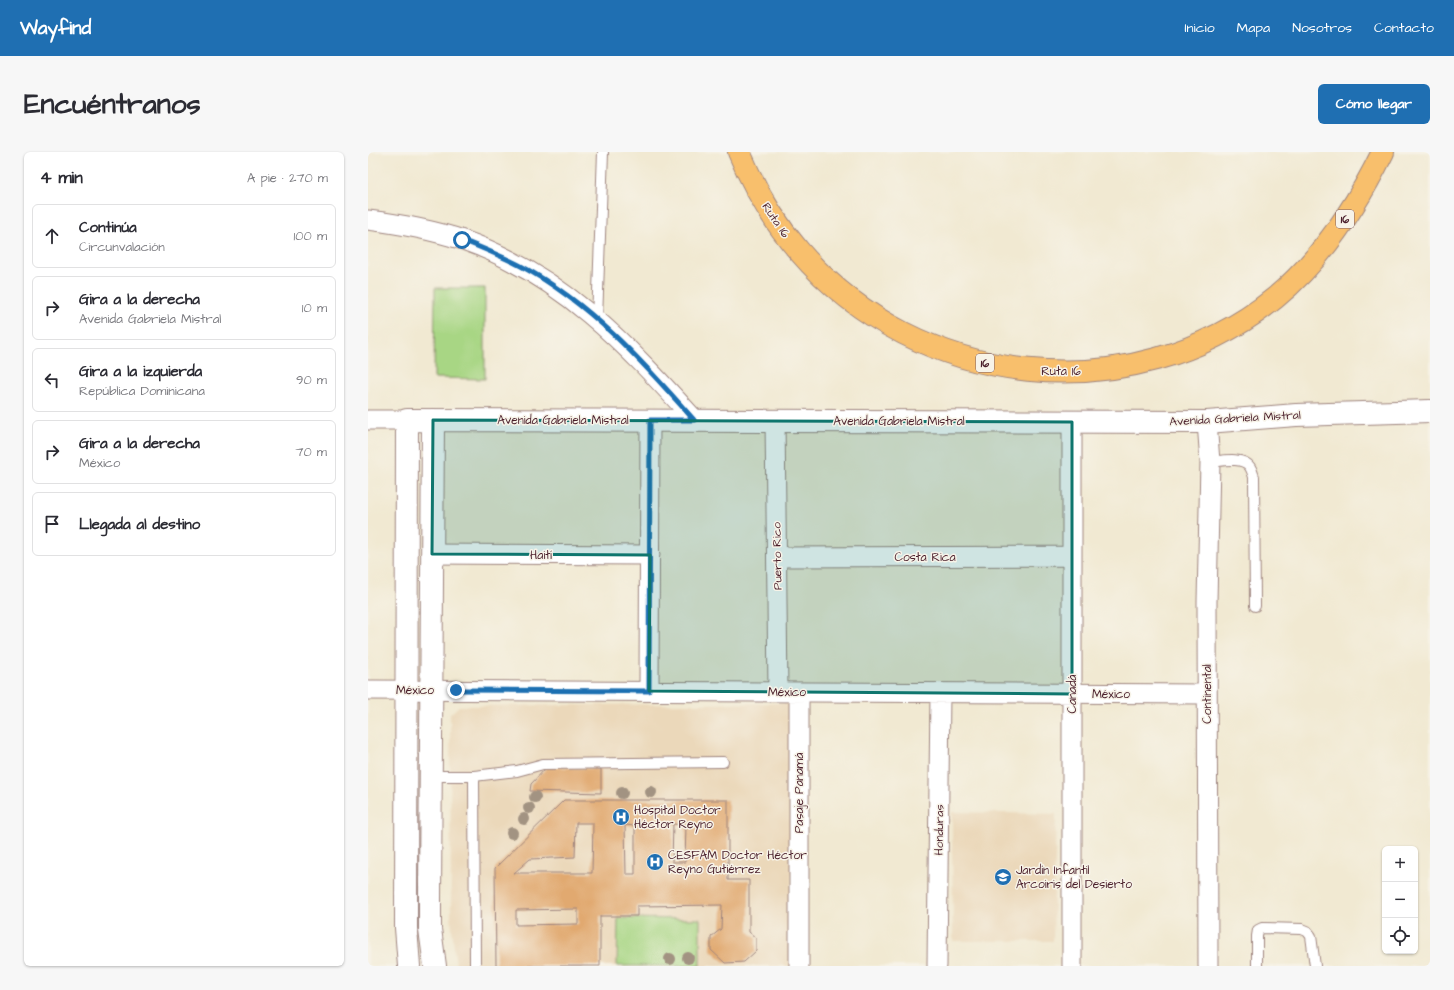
<!DOCTYPE html>
<html lang="es">
<meta charset="utf-8">
<style>
:root{--surface:#fff;--page:#f7f7f7;--text:#2b2b33;--muted:#7c7c81;--line:#e1e1e2;--accent:#1f6fb2}
body{margin:0;font-family:"Architects Daughter",sans-serif;background:var(--page);color:var(--text)}
.controls{position:absolute;right:12px;bottom:12px;display:grid;overflow:hidden;border-radius:6px;box-shadow:0 1px 3px #0004}
.controls button{width:36px;height:36px;display:grid;place-items:center;padding:0;border:0;border-bottom:1px solid var(--line);background:var(--surface);color:var(--text);font:20px sans-serif}
.stop{position:absolute;width:12px;height:12px;margin:-9px;border:3px solid #1f6fb2;border-radius:50%;background:#fff}
.stop.end{background:#1f6fb2;border-color:#fff;box-shadow:0 1px 4px #0008}
.list{margin:0;padding:0;list-style:none}
h2{display:flex;justify-content:space-between;align-items:center;height:52px;margin:0;padding:0 16px;font-size:17px}
h2 small{font-size:13px;font-weight:400;color:var(--muted)}
.list li{display:grid;grid-template-columns:26px 1fr auto;gap:12px;align-items:center;box-sizing:border-box;height:64px;margin:0 8px 8px;padding:0 8px;border:1px solid var(--line);border-radius:6px}
.list b{display:block;font-size:15px;white-space:nowrap}
.list p{margin:0;font-size:13px;white-space:nowrap;color:var(--muted)}
.list em{font-size:13px;font-style:normal;color:var(--muted)}
.icon{flex:none;width:22px;height:22px;fill:none;stroke:currentColor;stroke-width:2;stroke-linecap:round;stroke-linejoin:round}
.map{position:relative;flex:none;width:1062px;height:814px;overflow:hidden;border-radius:6px}
header{display:flex;align-items:center;gap:24px;box-sizing:border-box;height:56px;padding:0 20px;background:var(--accent);color:#fff}
header strong{font-size:19px}
nav{display:flex;gap:22px;margin-inline-start:auto;font-size:14px}
.intro{display:flex;align-items:center;justify-content:space-between;box-sizing:border-box;height:96px;padding:0 24px}
h1{margin:0;font-size:28px}
.button{padding:10px 18px;border-radius:6px;background:var(--accent);color:#fff;font-size:14px;font-weight:700}
main{display:flex;gap:24px;padding:0 24px}
aside{flex:1;background:var(--surface);border-radius:6px;box-shadow:0 1px 3px #0004}
.map>svg:first-child{display:block}
.built{fill:#ebd8ba}
.green{fill:#a8d684;stroke:#797a58}
.building{fill:#e1a970;fill-rule:evenodd}
.lines{fill:none;stroke-linecap:round;stroke-linejoin:round}
.service-casing{stroke:#9e847e;stroke-width:12}
.minor-casing{stroke:#9e847e;stroke-width:21}
.tertiary-casing{stroke:#9e847e;stroke-width:24}
.motorway-casing{stroke:#9e847e;stroke-width:24}
.service{stroke:#fff;stroke-width:10}
.minor{stroke:#fff;stroke-width:19}
.tertiary{stroke:#fff;stroke-width:22}
.motorway{stroke:#f8bf6c;stroke-width:22}
.tree{fill:#a29382}
.route{stroke:#1f6fb2;stroke-width:5}
.marked{fill:#0f766e;fill-opacity:0.2;stroke:#0f766e;stroke-width:3;stroke-linejoin:round}
.labels{text-anchor:middle;stroke-width:3;stroke-linejoin:round;paint-order:stroke}
.shield{fill:#f7f3e8;stroke:#7e5f64;stroke-width:1}
.shield-label{font-size:11px;font-weight:bold;fill:#4a1f2b}
.street-label{font-size:12px;fill:#4a1f2b;stroke:#f7f3e8}
.poi-label{font-size:12px;fill:#4a1f2b;stroke:#f7f3e8;text-anchor:start}
</style>
<header>
<strong>Wayfind</strong>
<nav><a>Inicio</a><a>Mapa</a><a>Nosotros</a><a>Contacto</a></nav>
</header>
<div class="intro"><h1>Encuéntranos</h1><a class="button">Cómo llegar</a></div>
<main>
<aside>
<h2>4 min<small>A pie · 270 m</small></h2>
<ul class="list">
<li><svg class="icon" aria-label="ahead" viewBox="0 0 24 24"><path d="M12 20V5M6 11l6-6 6 6"/></svg><div><b>Continúa</b><p>Circunvalación</p></div><em>100 m</em></li>
<li><svg class="icon" aria-label="right" viewBox="0 0 24 24"><path d="M7 20v-9h11M14 6l5 5-5 5"/></svg><div><b>Gira a la derecha</b><p>Avenida Gabriela Mistral</p></div><em>10 m</em></li>
<li><svg class="icon" aria-label="left" viewBox="0 0 24 24"><path d="M17 20v-9H6M10 6l-5 5 5 5"/></svg><div><b>Gira a la izquierda</b><p>República Dominicana</p></div><em>90 m</em></li>
<li><svg class="icon" aria-label="right" viewBox="0 0 24 24"><path d="M7 20v-9h11M14 6l5 5-5 5"/></svg><div><b>Gira a la derecha</b><p>México</p></div><em>70 m</em></li>
<li><svg class="icon" aria-label="arrive" viewBox="0 0 24 24"><path d="M6 21V4h12l-3 4 3 4H6"/></svg><div><b>Llegada al destino</b></div></li>
</ul>
</aside>
<div class="map">
<svg width="1062" height="814" viewBox="0 0 1062 814">
<rect width="100%" height="100%" fill="#f7f3e8"/>
<filter id="ink" filterUnits="userSpaceOnUse"><feTurbulence type="fractalNoise" baseFrequency=".025" numOctaves="2"/><feDisplacementMap in="SourceGraphic" scale="8" xChannelSelector="R" yChannelSelector="G"/><feConvolveMatrix kernelMatrix="1 2 1 2 8 2 1 2 1" color-interpolation-filters="sRGB"/></filter>
<filter id="wash" filterUnits="userSpaceOnUse"><feTurbulence type="fractalNoise" baseFrequency=".012" numOctaves="4" result="noise"/><feDisplacementMap in="SourceGraphic" scale="16" xChannelSelector="R" yChannelSelector="G"/><feGaussianBlur stdDeviation="0.9" result="paint"/><feColorMatrix in="noise" values="0 0 0 0 0 0 0 0 0 0 0 0 0 0 0 0 0 1.4 0 .05"/><feComposite in="paint" operator="in"/></filter>
<g filter="url(#wash)">
<rect width="100%" height="100%" fill="#f1e9d2"/>
<!-- built -->
<path class="built" d="M422,551L424,814H88L83,768L82,562L91,554Z
M584,660L688,662L685,789H585Z"/>
<!-- green -->
<path class="green" d="M67,136H117V227L66,226Z
M250,766L332,767V814H249Z"/>
<g id="blocks">
<!-- building -->
<path class="building" d="M179,615L233,617V641L162,639L163,632Z
M196,648H360V728H381V780L388,786V799L376,810L357,811L343,798V785L353,777L354,753L269,754V764H232V814H128L127,716ZM208,671H225L224,721H146L162,707L207,705ZM305,672L318,673L317,710H304ZM257,673L267,674V722H258ZM210,757V772L148,773V758Z"/>
</g>
</g>
<g filter="url(#ink)">
<use href="#blocks" fill-opacity="0" stroke="#9e847e" stroke-width="1"/>
<g class="lines">
<!-- service casing -->
<g class="service-casing">
<path id="service" d="M229,168L235,0
M842,310C853,309 875,304 882,315C884,318 885,322 886,325L887,454
M63,624H106L149,619L175,612L355,610
M106,624L107,814
M889,814V784L890,778L894,776L934,777L939,779L943,784L947,814"/>
</g>
<!-- minor casing -->
<g class="minor-casing">
<path id="minor" d="M0,68C32,72 64,78 95,88C193,122 259,193 327,268
M0,268H39
M407,268L410,540
M839,270L842,310L839,450L840,814
M64,402L282,403
M409,405L704,404
M0,538L839,542
M281,539L282,268
M431,540V814
M569,814L572,541
M704,814V270"/>
</g>
<!-- tertiary casing -->
<g class="tertiary-casing">
<path id="tertiary" d="M65,268L62,749V777L67,814
M41,814L38,776L39,268L839,270L928,263L1062,259"/>
</g>
<!-- motorway casing -->
<g class="motorway-casing">
<path id="motorway" d="M371,0C386,36 405,69 431,99C550,238 764,261 907,146C954,107 988,55 1015,0"/>
</g>
<!-- service -->
<use href="#service" class="service"/>
<!-- minor -->
<use href="#minor" class="minor"/>
<!-- tertiary -->
<use href="#tertiary" class="tertiary"/>
<!-- motorway -->
<use href="#motorway" class="motorway"/>
</g>
<!-- trees -->
<g class="tree">
<circle cx="283" cy="640" r="6"/>
<circle cx="254" cy="641" r="6"/>
<circle cx="167" cy="645" r="6"/>
<circle cx="161" cy="656" r="6"/>
<circle cx="156" cy="667" r="6"/>
<circle cx="144" cy="681" r="6"/>
<circle cx="320" cy="806" r="6"/>
<circle cx="302" cy="807" r="6"/>
</g>
</g>
<g class="lines" filter="url(#ink)">
<!-- route -->
<path class="route" d="M88,538L281,539L282,268H326C275,210 222,151 153,114C134,104 114,96 94,88"/>
</g>
<!-- marked area -->
<path class="marked" d="M65,268L704,270V542L281,539L282,403L64,402Z"/>
<!-- icons -->
<defs>
<g id="hospital-disc" transform="scale(0.9)"><circle r="9.5" fill="#1f6fb2" stroke="#f7f3e8"/><path d="M-5-5h3v3.5h4V-5h3V5h-3V1.5h-4V5h-3Z" fill="#fff"/></g>
<g id="school-disc" transform="scale(0.9)"><circle r="9.5" fill="#1f6fb2" stroke="#f7f3e8"/><path d="M0-5L7-2L0 1L-7-2ZM-4 1L0 2.5L4 1V4Q0 6-4 4Z" fill="#fff"/></g>
</defs>
<g fill-rule="evenodd">
<use href="#hospital-disc" x="253" y="665"/>
<use href="#hospital-disc" x="287" y="710"/>
<use href="#school-disc" x="635" y="725"/>
</g>
<g class="labels">
<!-- shield labels -->
<g class="shield">
<rect x="968" y="58" width="18" height="18" rx="3"/>
<rect x="608" y="202" width="18" height="18" rx="3"/>
</g>
<g class="shield-label">
<text x="977" y="71">16</text>
<text x="617" y="215">16</text>
</g>
<!-- street labels -->
<g class="street-label">
<text transform="translate(408 68) rotate(56)" y="4">Ruta 16</text>
<text x="693" y="223">Ruta 16</text>
<text transform="translate(867 266) rotate(-3)" y="4">Avenida Gabriela Mistral</text>
<text x="195" y="272">Avenida Gabriela Mistral</text>
<text x="531" y="273">Avenida Gabriela Mistral</text>
<text x="173" y="407">Haití</text>
<text transform="translate(409 404) rotate(-91)" y="4">Puerto Rico</text>
<text x="557" y="409">Costa Rica</text>
<text x="47" y="542">México</text>
<text x="419" y="544">México</text>
<text transform="translate(704 542) rotate(-90)" y="4">Canadá</text>
<text x="743" y="546">México</text>
<text transform="translate(839 542) rotate(-90)" y="4">Continental</text>
<text transform="translate(431 641) rotate(-90)" y="4">Pasaje Panamá</text>
<text transform="translate(571 678) rotate(-89)" y="4">Honduras</text>
</g>
<!-- poi labels -->
<g class="poi-label">
<text x="266" y="662">Hospital Doctor<tspan x="266" dy="14">Héctor Reyno</tspan></text>
<text x="300" y="707">CESFAM Doctor Héctor<tspan x="300" dy="14">Reyno Gutiérrez</tspan></text>
<text x="648" y="722">Jardín Infantil<tspan x="648" dy="14">Arcoiris del Desierto</tspan></text>
</g>
</g>
</svg>
<div class="controls">
<button>+</button>
<button>−</button>
<button><svg class="icon" aria-label="locate" viewBox="0 0 24 24"><circle cx="12" cy="12" r="6"/><path d="M12 2v4M12 18v4M2 12h4M18 12h4"/></svg></button>
</div>
<div class="stop" style="left:94px;top:88px"></div>
<div class="stop end" style="left:88px;top:538px"></div>
</div>
</main>
